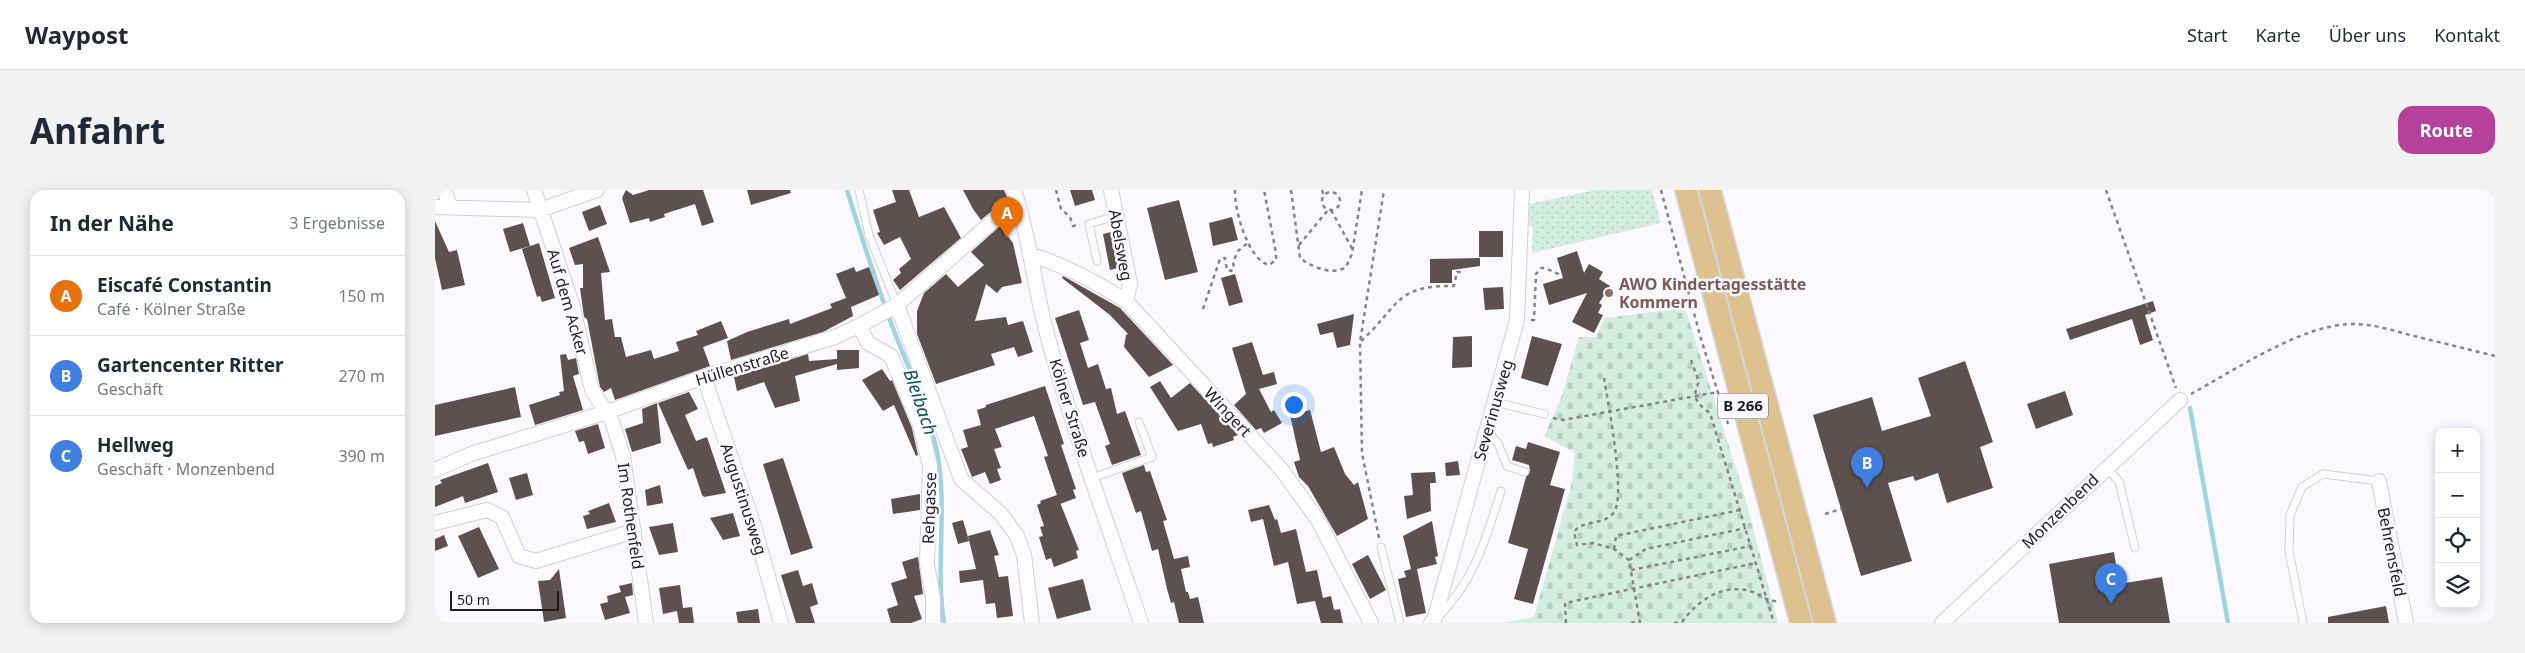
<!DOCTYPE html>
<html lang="de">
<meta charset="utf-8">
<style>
:root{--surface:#fff;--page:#f2f2f3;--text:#1f2937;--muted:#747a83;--line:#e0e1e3;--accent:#b5419a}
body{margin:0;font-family:"Noto Sans",sans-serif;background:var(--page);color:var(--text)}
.controls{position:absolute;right:15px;bottom:15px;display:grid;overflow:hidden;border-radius:10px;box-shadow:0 2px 12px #0003}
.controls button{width:45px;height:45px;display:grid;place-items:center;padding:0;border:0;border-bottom:1px solid var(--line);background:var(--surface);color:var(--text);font:25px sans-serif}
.scale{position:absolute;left:15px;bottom:12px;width:109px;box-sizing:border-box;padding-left:5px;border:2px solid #201e22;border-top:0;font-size:14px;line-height:18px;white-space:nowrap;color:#201e22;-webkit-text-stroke:4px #fcf8ff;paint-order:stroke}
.you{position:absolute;left:858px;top:214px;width:18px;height:18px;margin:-12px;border:4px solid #fff;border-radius:50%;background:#1a73e8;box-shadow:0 0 0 8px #1a73e833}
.badge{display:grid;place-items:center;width:32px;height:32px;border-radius:50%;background:var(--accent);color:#fff;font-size:16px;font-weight:700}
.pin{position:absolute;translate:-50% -41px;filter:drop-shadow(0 1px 2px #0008)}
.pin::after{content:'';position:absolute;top:26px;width:18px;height:15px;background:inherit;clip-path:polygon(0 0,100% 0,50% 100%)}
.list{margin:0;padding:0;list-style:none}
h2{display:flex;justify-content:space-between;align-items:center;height:65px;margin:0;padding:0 20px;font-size:21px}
h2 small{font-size:16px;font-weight:400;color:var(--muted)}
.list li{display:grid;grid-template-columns:32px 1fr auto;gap:15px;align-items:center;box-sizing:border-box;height:80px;padding:0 20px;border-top:1px solid var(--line)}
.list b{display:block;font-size:19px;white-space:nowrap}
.list p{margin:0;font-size:16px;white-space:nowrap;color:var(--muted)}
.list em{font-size:16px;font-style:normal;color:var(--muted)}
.icon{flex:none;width:28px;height:28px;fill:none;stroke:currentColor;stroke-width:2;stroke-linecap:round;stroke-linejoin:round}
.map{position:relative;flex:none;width:2060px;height:433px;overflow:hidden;border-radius:15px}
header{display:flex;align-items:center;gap:30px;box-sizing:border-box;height:70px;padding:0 25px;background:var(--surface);border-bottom:1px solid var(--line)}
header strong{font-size:24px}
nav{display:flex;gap:28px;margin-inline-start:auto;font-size:18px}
.intro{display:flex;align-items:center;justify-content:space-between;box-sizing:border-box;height:120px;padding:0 30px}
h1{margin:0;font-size:35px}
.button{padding:12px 22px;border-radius:15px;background:var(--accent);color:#fff;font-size:18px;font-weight:700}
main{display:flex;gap:30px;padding:0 30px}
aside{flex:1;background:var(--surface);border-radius:15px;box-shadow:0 2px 12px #0003}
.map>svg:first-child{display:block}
.green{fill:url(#green-dots)}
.cemetery{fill:url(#cemetery-stones)}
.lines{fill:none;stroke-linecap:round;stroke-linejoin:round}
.stream{stroke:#a1d4e1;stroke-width:4.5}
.building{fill:#5d514f}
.lane-casing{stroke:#d4ced9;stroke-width:9}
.street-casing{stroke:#d4ced9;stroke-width:16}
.primary-casing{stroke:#d7d6d7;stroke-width:24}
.path{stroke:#868388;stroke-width:2.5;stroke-dasharray:4 4;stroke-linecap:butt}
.lane{stroke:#fff;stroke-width:7}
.street{stroke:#fff;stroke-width:14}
.primary{stroke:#ddc290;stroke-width:21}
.education-dot{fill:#8d6e63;stroke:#fcf8ff;stroke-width:2}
.labels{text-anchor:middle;stroke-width:5;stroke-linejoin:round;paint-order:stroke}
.shield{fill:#fcf8ff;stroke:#625f64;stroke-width:1}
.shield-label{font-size:15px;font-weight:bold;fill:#201e22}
.street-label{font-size:16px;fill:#201e22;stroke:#fcf8ff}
.education-label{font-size:16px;font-weight:bold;fill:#785e54;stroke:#fcf8ff;text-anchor:start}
.water-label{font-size:18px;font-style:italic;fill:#06515f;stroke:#fcf8ff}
</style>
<header>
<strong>Waypost</strong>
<nav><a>Start</a><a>Karte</a><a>Über uns</a><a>Kontakt</a></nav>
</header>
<div class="intro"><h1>Anfahrt</h1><a class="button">Route</a></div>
<main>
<aside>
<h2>In der Nähe<small>3 Ergebnisse</small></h2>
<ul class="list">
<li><span class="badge" style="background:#e8710a">A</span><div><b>Eiscafé Constantin</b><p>Café · Kölner Straße</p></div><em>150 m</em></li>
<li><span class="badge" style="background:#3f7fe0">B</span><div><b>Gartencenter Ritter</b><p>Geschäft</p></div><em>270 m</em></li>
<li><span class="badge" style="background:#3f7fe0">C</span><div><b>Hellweg</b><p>Geschäft · Monzenbend</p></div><em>390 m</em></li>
</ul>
</aside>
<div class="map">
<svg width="2060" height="433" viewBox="0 0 2060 433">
<defs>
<pattern id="green-dots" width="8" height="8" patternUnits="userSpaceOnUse" patternTransform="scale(1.25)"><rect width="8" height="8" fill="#d3eee0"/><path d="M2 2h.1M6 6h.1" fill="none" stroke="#b5ccc0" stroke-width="1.8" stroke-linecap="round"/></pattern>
<pattern id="cemetery-stones" width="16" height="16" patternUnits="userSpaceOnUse" patternTransform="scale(1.25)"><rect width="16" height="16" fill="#d3eee0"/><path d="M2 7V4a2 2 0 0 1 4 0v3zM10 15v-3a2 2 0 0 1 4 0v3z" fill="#b5ccc0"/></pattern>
</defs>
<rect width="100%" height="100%" fill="#fcf8ff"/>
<!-- green -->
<path class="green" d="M1160,0H1217L1226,33L1097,63L1098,37L1092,33L1093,14Z"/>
<!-- cemetery -->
<path class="cemetery" d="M1250,118L1308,300L1343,433H1068L1099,427L1136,296L1140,263L1109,246L1126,208L1144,147H1160L1170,128Z"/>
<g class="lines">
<!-- stream -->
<path class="stream" d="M412,0C426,45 440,90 456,133C472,176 493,218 502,262C513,317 500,377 509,433
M1755,218L1793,433"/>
</g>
<!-- building -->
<path class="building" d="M191,0L198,5L214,0H268L279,32L267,36L260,14L229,24L230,27L215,32L214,28L195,33L187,8Z
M312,0H355L356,3L316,15Z
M457,0H474L484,27L509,17L526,48L465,100L458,90L466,83L464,79L476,69L465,47L449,55L442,43L445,42L438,20L461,12Z
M528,0H569L573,9L569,15L560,18L546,30L538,19Z
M635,0H657L660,10L640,16Z
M744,10L763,82L730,90L712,18Z
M165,15L172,34L154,41L147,22Z
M797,27L803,50L778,56L774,33Z
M0,31L14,62L22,60L30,95L7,100L0,68Z
M88,33L95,56L75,62L68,39Z
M565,36L578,53L587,93L567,97L562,103L551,94L540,131L571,127L573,135L588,131L598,162L583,167L579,157L556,164L560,175L501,194L482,144V121L489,103L511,84L523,97L549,75L536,62Z
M1044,41H1068V67H1044Z
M676,42L683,78L675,80L668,44Z
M163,47L175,82L166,83L170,130L177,129L180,147H186L191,167L216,160L219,169L244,161L241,152L263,145L261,141L286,131L293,148L268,157L275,176L180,210L176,198L169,202L165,197L152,129L149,127L145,98H148V74L140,75L134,58Z
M104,53L120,108L107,112L105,106L102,107L87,59Z
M1142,61L1149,83L1154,74L1168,82L1164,89L1175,96L1164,113L1167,115L1163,123L1168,125L1159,143L1137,132L1152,103L1114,115L1108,94L1128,88L1122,68Z
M1045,68V76L1017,80V93H995V69Z
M419,77L421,82L434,77L444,105L416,117L418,126L388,142L296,170L292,151L312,142L354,129L355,134L397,118L395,114L411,108L401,84Z
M800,84L808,112L794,116L786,88Z
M628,86L685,118L738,175L714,187L689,157L691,145L693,144L675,125L627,88Z
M1068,97L1069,119L1050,120L1048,98Z
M1718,111L1721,121L1710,125L1718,150L1705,155L1697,129L1635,150L1631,139Z
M644,120L654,150L645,153L653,178L663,174L671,199L676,198L682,224L690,221L706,265L677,275L670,256L675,254L660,212L648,215L620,128Z
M919,124L915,155L902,158L898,142L885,145L882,134Z
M1037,146V177L1017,178L1018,147Z
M1097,146L1127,154L1113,196L1086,188Z
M817,152L828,185L839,182L842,194L824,199L836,222L839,220L847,233L829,243L826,238L821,240L799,215L811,204L797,158Z
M402,160H424V178L402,180V174L360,186L365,211L340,218L329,192L302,201L299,187L373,164L374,171L402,169V171Z
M131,164L133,170L141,168L144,184L138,186L148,220L100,235L94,215L125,205L124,202L129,201L125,165Z
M1530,171L1558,252L1545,257L1558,298L1512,313L1503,283L1480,291L1478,286L1453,293L1477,371L1426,386L1378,225L1437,207L1447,241L1496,226L1483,188Z
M447,179L455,191L457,190L477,238L483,265L481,266L459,215L448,221L427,190Z
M725,191L736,208L755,193L803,245L798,247L799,250L778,257L777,253L773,254L766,234L743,241L715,197Z
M610,196L629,254L626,255L641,299L638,300L641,308L625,314L609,267L613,266L599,226L560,239L567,257L559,259L566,278L562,279L566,290L555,294L550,282L537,287L526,259L533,257L528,240L546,235L542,220L551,217V215Z
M80,197L86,227L0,246V215Z
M1630,201L1638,225L1601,239L1592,214Z
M254,202L263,219L250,225L261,251L272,247L291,303L269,307L267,305L258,278L253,280L223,213Z
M222,213L226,253L197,262L190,239L208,233L207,219Z
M875,220L886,262L899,257L910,284L919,295L923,292L933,329L902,346L873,296L864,287L859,272L865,270L855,225Z
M163,234L170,258L153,264L149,251L144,252L140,241Z
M1093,252L1125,262L1115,295L1130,299L1098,414L1079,409L1093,359L1073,353L1091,287L1095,281L1094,275L1077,270L1081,256L1091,259Z
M348,268L378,358L356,365L328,274Z
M1023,271L1025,285L1011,286L1010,273Z
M53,273L63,302L30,313L28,306L0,317V296L7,293L5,290Z
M709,275L711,282L715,281L732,330L728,331L739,369L753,366L755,377L746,379L751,402H753L755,409L763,407L769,433H744L739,412L736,413L732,399L723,359L717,361L706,321L701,323L687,283Z
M1000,282L1001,293H995L996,321L972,329L969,306L978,305L976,283Z
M92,283L98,305L81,310L74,288Z
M225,295L228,313L212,316L210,300Z
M485,304V320L458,324L456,309Z
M622,305L644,360L641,361L643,368L619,377L616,368L611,370L604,347L608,346L605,337L609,336L602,315L606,313L605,311Z
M174,313L181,332L152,339L148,326L155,324L153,321Z
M834,315L840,330L842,329L846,343L861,339L871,382L882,380L888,408L896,406L899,420L905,419L908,433H886L880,411L862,414L853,372L839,376L828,329L816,332L813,320Z
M298,323L305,346L288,350L275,328Z
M528,330L534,351L523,354L517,333Z
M997,331L1003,366L1000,367L1002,374L982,379L991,423L971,427L963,389L971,387L969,381L976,379L968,346Z
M238,333L243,362L224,365L214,337Z
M44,337L64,379L43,388L23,346Z
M555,340L564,365L559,366L564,387L573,386L578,426L562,428L560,413L551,414L548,390L525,393L524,381L541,379L533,346Z
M9,345L13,356L0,361V349Z
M1679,362L1684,394L1727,387L1735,433H1624L1614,374Z
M933,365L951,400L935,409L917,374Z
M483,367L488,404L479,406L487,429L476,433H456L452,419L463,415L456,393L472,388L467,372Z
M124,379L131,428L109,432L103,391L115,390Z
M363,380L368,396L377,393L383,414L375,417L380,433H361L346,385Z
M648,389L656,420L622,429L613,398Z
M197,393L198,405L190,407L195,423L170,430L165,414L173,412L172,406L186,402L184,396Z
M245,395L248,418L257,417L259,433H244L242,421L228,424L224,398Z
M1951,416L1954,433H1893V427Z
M323,419L325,433H303L301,422Z"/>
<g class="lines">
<!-- lane casing -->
<g class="lane-casing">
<path id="lane" d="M424,0L434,45L462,115
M662,71L654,34L681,26
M1060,212L1109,224
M1052,242L1063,253L1072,276L1090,282
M1671,278L1684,291L1700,358
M657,288L717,267L704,232
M946,357L965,433
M1004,426C1040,389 1051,349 1066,301
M1868,433L1854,361L1855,325L1867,297L1888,284L1944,291"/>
</g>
<!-- street casing -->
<g class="street-casing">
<path id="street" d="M9,0L15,16
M99,0L137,114L157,200L177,231L188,266L211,433
M579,0C595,47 599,96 612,144C638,242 674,337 706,433
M676,0L695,93L691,111
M0,17L105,20L162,0
M596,65C630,75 661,92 691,111L846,279L883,330L936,433
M462,115L526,289L566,324L582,346L589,365L597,433
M424,136L433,153L456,166L485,235L495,276L492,374L498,408V433
M269,187L319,336L346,433
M0,280L36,264L172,222L269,187L400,147L424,136L462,115L565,25L585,19
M1944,291L1971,433
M0,333L52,320L67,327L84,366L101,371L199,341
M996,433L999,431L1082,130L1087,0
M1507,433L1745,210"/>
</g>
<!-- primary casing -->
<g class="primary-casing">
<path id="primary" d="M1251,0L1366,433
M1275,0L1390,433"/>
</g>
<!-- path -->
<path class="path" d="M621,0L626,19L635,27L638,36L645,35
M800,0C799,19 813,70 834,75L841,70V63L829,0
M856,0L865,68C876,77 898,86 911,77L917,64L927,0
M887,0L889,6
M1226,0L1266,149L1293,234
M1671,0L1741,198
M887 11a9 9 0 1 1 18 0a9 9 0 1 1-18 0Z
M896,20L918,60
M864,55L893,20
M768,119L785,69L790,68L792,80L796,81L799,78L798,72L803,61L814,52
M1096,130H1099L1101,84L1106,78H1110L1128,86
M926,151C965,116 959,95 1019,96L1022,82H1030
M1256,170L1264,192C1256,207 1262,214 1275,223L1339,433
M1169,188C1173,212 1191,306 1179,322C1170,336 1147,329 1139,342L1142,355L1158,353L1179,359L1194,370L1205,433
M1756,204C1800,180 1869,133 1919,134C1937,134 1957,140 1975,145C2003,152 2032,159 2060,166
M1118,228L1128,230L1283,202
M1390,324L1406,319
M944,348L927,263L925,152L949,0
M1179,359L1181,346L1305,320
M1194,370L1211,359L1311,338
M1196,380L1316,356
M1131,433L1130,413L1321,373
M1196,433L1204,431
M1239,433L1247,432C1263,410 1289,392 1318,402C1326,405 1333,412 1343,411"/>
<!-- lane -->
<use href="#lane" class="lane"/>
<!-- street -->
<use href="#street" class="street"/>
<!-- primary -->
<use href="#primary" class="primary"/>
</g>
<!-- markers -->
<circle class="education-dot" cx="1174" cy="103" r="5"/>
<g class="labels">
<!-- shield labels -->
<rect class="shield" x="1283" y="203.5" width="50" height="25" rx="4"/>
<g class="shield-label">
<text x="1308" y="221">B 266</text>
</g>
<!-- street labels -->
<g class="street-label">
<text transform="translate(686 55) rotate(80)" y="6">Abelsweg</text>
<text transform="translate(133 112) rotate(74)" y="6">Auf dem Acker</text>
<text transform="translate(307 176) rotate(-17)" y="6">Hüllenstraße</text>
<text transform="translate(635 218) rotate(73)" y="6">Kölner Straße</text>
<text transform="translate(1058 220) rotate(-74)" y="6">Severinusweg</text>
<text transform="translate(793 222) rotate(47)" y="6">Wingert</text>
<text transform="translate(309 309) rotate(72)" y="6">Augustinusweg</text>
<text transform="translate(494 318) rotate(-88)" y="6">Rehgasse</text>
<text transform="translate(1625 321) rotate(-44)" y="6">Monzenbend</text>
<text transform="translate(196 326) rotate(82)" y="6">Im Rothenfeld</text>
<text transform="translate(1957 362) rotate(79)" y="6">Behrensfeld</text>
</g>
<!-- education labels -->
<g class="education-label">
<text x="1184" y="100">AWO Kindertagesstätte<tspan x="1184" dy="18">Kommern</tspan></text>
</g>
<!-- water labels -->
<g class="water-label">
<text transform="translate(485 212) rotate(71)" y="6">Bleibach</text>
</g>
</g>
</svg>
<div class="controls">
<button>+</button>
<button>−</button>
<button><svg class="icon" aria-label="locate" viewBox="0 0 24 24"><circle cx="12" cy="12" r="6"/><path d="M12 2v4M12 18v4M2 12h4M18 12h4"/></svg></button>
<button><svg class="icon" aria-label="layers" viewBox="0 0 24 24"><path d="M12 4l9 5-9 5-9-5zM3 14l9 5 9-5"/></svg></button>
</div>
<div class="scale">50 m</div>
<div class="you"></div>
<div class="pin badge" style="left:572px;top:48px;background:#e8710a">A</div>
<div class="pin badge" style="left:1432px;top:298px;background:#3f7fe0">B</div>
<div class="pin badge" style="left:1676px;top:414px;background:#3f7fe0">C</div>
</div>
</main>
